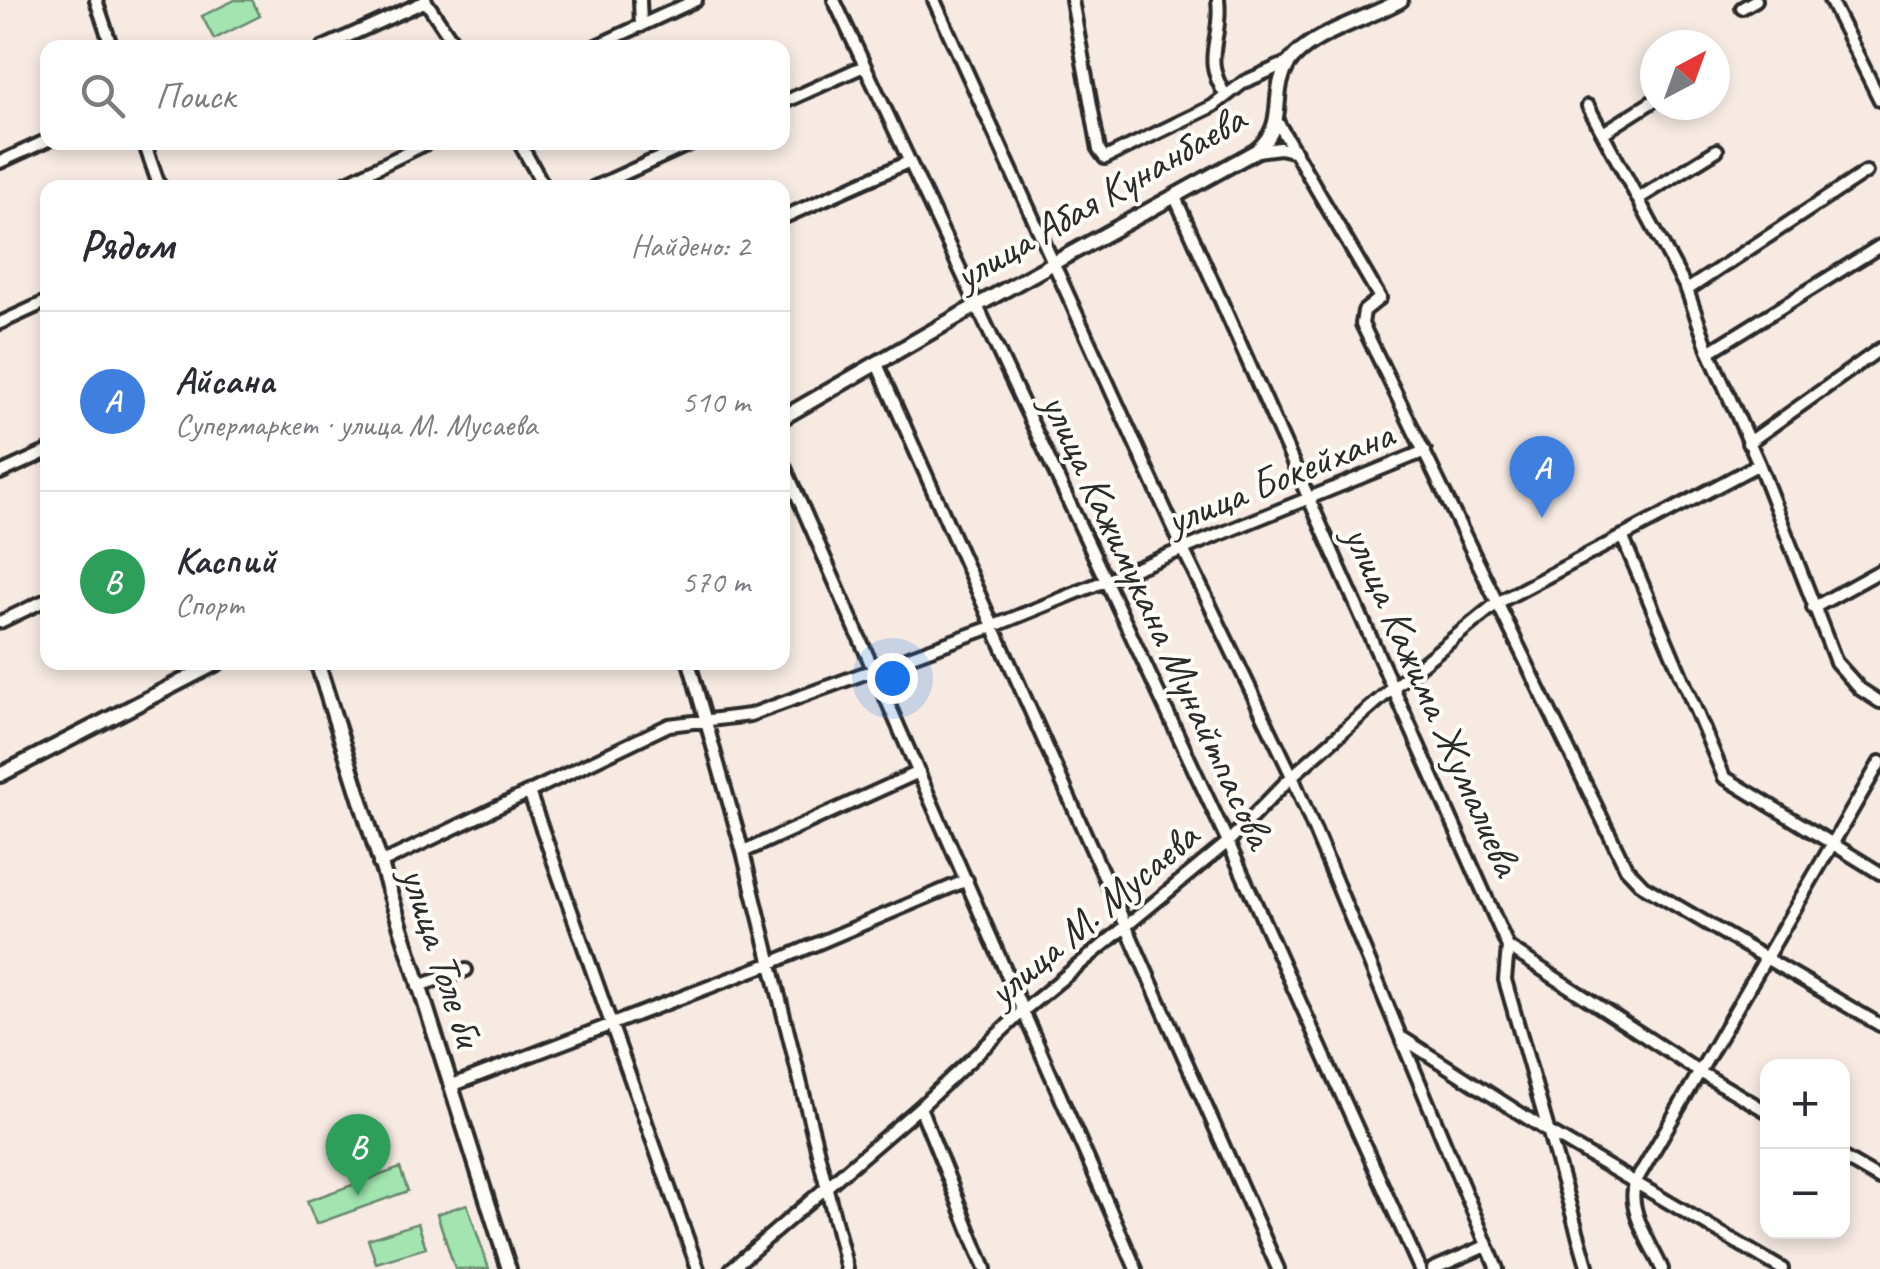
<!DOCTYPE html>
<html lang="ru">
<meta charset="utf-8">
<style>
:root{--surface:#fff;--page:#f2f2f3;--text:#2b2b33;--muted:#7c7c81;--line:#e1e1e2;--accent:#c8321e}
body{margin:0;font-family:Caveat,sans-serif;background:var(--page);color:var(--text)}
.controls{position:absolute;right:30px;bottom:30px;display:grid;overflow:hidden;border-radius:20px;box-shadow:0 5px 15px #0003}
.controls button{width:90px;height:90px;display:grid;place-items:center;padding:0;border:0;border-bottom:2px solid var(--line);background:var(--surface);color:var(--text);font:50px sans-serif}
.compass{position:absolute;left:1640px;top:30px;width:90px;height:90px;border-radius:50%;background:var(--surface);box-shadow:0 5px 15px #0003;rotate:41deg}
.you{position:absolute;left:892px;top:678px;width:35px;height:35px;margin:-25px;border:8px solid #fff;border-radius:50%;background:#1a73e8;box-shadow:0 0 0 15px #1a73e833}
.badge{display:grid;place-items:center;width:65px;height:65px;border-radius:50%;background:var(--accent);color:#fff;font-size:32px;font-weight:700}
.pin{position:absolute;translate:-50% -82px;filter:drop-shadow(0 2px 5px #0008)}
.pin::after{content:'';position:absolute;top:52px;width:35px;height:30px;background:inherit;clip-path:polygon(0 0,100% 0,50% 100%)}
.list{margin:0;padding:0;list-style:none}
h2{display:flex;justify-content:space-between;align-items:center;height:130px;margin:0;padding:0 40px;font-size:42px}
h2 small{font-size:32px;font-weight:400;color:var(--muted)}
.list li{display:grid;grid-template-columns:65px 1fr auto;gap:30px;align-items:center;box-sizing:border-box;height:180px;padding:0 40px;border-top:2px solid var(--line)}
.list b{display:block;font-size:38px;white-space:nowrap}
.list p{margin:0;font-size:32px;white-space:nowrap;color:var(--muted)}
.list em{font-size:32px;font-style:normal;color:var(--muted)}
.icon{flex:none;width:55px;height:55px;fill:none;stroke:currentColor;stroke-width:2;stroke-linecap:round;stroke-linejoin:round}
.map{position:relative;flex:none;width:1880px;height:1269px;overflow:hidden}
.search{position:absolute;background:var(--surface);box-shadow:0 5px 15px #0003;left:40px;top:40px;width:750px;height:110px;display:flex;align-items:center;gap:25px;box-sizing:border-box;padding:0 35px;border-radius:20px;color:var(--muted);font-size:38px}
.panel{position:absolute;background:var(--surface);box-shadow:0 5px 15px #0003;left:40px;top:180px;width:750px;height:490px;border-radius:20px}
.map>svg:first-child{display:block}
.green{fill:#a3e5b0;stroke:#67886e;stroke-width:2.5}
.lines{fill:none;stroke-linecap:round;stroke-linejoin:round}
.minor-casing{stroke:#2b2b2b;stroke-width:18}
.tertiary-casing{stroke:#2b2b2b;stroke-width:20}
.minor{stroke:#fdfcf7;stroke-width:10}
.tertiary{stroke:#fdfcf7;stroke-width:12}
.labels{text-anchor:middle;stroke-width:8;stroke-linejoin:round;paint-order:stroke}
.street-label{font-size:42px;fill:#2b2b2b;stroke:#fdfcf7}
</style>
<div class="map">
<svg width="1880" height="1269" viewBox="0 0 1880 1269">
<rect width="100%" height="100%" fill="#f6eae3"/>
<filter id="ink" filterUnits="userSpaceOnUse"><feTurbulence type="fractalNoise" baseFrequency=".01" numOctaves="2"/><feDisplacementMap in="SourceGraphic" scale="20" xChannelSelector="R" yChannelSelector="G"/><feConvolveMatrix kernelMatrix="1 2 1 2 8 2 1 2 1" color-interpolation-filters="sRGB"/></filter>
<g filter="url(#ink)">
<!-- green -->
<path class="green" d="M235,0H252L260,16L214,39L202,16Z
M400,1168L408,1191L316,1224L307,1201Z
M467,1204L489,1269H455L437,1214Z
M418,1223L426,1248L376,1263L368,1239Z"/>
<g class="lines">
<!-- minor casing -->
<g class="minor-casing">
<path id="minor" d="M96,0L112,48
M425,0L457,48
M640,0L641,26
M834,0L1228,842L1420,1269
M934,0L1184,551L1292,776L1497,1269
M1072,0L1099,150L1105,158L1213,106L1244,82L1289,62
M1218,0C1223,41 1200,56 1226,96
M1830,0L1880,100
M1742,8L1756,0
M322,48L426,1
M592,48L696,0
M782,103L864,66
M1588,106L1687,290L1709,352L1759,464L1836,662L1860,689L1880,702
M1278,123L1380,298L1364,311L1362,324L1626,868L1643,886L1880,1025
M1603,133L1655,100
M144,142L160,188
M519,142L545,188
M1257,151L1280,148L1296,152
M0,162L48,140
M335,188L429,142
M593,188L694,142
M1175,197L1508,947L1698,1071L1768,1112
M1638,199L1717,150
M782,218L908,162
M1687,290L1866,172
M0,323L48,301
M1709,352L1880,246
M877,364L1278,1269
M1748,443L1880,349
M782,461L1136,1269
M0,473L48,451
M1622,536L1724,777L1880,873
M1813,608L1880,571
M0,622L48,599
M689,662L743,852L847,1269
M529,792L698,1269
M743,852L919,772
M379,864L669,725L750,715L994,626L1425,451
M1508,947L1505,980L1588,1269
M418,986L466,970
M1401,1037L1546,1130L1782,1269
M450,1086L769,964L967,880
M920,1107L985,1269
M1842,1157L1880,1179
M731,1269L920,1107L1023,1011L1228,842L1292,776L1395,686L1497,603L1759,464
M1433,1269L1486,1246
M1662,1269C1651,1244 1625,1208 1636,1181L1880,762"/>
</g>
<!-- tertiary casing -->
<g class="tertiary-casing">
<path id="tertiary" d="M782,418L976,306L1256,151C1289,123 1269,97 1287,66C1306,34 1369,19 1401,0
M317,662L509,1269
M0,775L219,662"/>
</g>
<!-- minor -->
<use href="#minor" class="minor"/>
<!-- tertiary -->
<use href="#tertiary" class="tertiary"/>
</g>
</g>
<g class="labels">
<!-- street labels -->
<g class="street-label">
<text transform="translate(1099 196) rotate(-30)" y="15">улица Абая Кунанбаева</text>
<text transform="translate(1279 476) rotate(-22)" y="15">улица Бокейхана</text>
<text transform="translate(1159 620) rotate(65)" y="15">улица Кажимукана Мунайтпасова</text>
<text transform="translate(1434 700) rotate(66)" y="15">улица Кажима Жумалиева</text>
<text transform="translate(1092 913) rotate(-40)" y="15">улица М. Мусаева</text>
<text transform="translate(443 956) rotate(72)" y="15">улица Толе би</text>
</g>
</g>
</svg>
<div class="controls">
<button>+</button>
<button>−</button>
</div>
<svg class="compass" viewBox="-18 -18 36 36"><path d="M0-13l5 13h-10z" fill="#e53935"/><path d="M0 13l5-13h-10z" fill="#7c7c81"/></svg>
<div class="you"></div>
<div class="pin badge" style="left:1542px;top:518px;background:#3f7fe0">A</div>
<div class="pin badge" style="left:358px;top:1196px;background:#2e9e5b">B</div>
<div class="search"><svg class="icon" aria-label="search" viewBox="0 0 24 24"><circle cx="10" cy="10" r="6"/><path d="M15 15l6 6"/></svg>Поиск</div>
<section class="panel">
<h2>Рядом<small>Найдено: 2</small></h2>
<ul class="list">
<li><span class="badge" style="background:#3f7fe0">A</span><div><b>Айсана</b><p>Супермаркет · улица М. Мусаева</p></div><em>510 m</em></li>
<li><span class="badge" style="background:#2e9e5b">B</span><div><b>Каспий</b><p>Спорт</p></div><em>570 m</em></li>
</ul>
</section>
</div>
